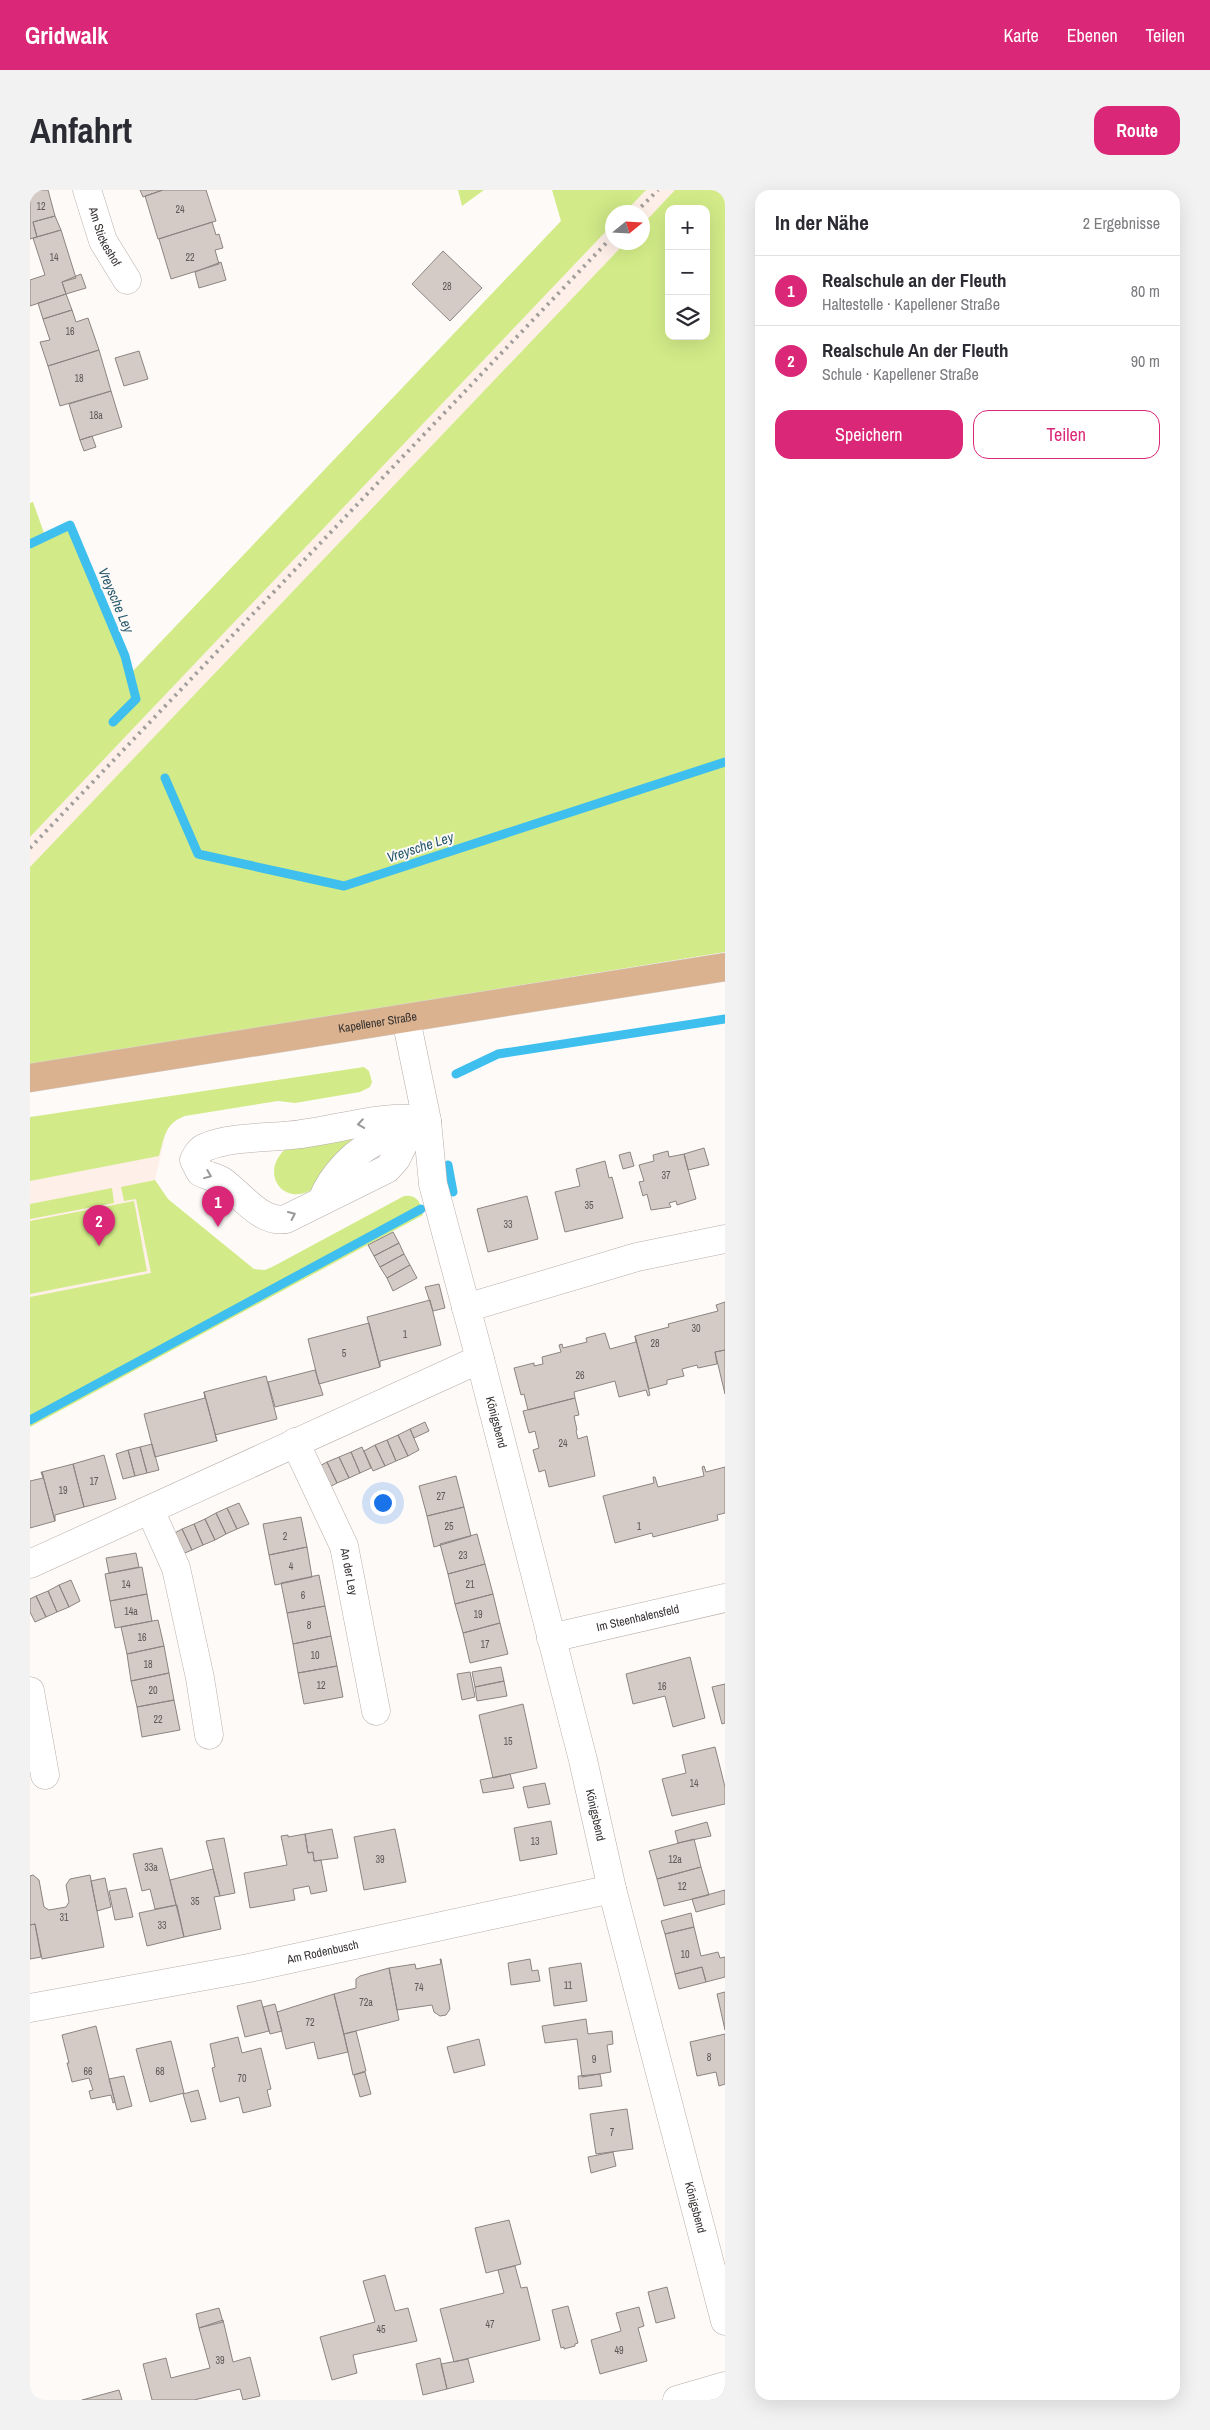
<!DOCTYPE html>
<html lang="de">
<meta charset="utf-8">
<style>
:root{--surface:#fff;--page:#f2f2f3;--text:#2b2b33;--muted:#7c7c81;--line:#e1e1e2;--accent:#db2777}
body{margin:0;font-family:"Archivo Narrow",sans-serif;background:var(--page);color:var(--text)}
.controls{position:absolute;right:15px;top:15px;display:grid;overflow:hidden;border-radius:10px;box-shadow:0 5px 20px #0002}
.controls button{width:45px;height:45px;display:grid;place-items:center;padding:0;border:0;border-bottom:1px solid var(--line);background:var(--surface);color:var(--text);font:25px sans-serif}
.compass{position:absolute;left:575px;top:15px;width:45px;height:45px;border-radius:50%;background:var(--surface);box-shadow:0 5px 20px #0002;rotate:72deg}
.you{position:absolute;left:352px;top:1312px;width:18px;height:18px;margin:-12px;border:4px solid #fff;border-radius:50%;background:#1a73e8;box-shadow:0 0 0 8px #1a73e833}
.badge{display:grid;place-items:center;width:32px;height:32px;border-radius:50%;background:var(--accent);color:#fff;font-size:16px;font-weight:700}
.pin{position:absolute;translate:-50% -41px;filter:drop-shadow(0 1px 2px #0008)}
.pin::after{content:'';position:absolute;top:26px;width:18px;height:15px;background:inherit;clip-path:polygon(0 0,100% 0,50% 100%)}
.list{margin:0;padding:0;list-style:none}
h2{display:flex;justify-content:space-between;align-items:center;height:65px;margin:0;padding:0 20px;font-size:21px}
h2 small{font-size:16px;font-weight:400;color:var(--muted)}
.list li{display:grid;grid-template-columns:32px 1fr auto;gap:15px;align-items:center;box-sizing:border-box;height:70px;padding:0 20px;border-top:1px solid var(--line)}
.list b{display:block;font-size:19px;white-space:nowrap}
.list p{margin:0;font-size:16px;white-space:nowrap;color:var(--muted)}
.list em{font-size:16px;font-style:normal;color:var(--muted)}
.actions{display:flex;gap:10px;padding:15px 20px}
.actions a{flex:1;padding:11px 0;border:1px solid var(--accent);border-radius:15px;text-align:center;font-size:18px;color:var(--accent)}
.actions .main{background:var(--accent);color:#fff}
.icon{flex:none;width:28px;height:28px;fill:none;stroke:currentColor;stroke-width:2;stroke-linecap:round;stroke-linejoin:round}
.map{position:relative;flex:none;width:695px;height:2210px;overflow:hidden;border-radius:15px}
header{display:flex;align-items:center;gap:30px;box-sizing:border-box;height:70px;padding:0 25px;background:var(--accent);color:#fff}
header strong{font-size:24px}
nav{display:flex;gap:28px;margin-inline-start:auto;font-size:18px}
.intro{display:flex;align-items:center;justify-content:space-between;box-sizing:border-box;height:120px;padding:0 30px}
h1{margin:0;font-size:35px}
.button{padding:12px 22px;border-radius:15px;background:var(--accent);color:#fff;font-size:18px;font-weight:700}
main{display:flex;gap:30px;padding:0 30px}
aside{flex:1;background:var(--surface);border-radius:15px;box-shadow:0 5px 20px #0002}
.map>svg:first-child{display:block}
.built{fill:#feefe9}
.green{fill:#d2eb88;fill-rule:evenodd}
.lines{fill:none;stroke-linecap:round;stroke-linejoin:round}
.stream{stroke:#3ebfee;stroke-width:9}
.building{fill:#d4cbc6;stroke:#8c8480}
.minor-casing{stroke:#b7aeaa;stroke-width:29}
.major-casing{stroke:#d7d6d6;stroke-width:29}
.minor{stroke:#fff;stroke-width:28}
.major{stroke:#dbb28f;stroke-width:28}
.rail{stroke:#a29e9c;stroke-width:4;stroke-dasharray:2.5 5;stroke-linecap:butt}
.oneway{stroke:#9a9898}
.labels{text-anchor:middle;stroke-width:4;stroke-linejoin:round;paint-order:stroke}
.number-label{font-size:10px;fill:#5e5856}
.street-label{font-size:12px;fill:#363231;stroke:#fefaf8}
.water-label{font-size:14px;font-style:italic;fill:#26596d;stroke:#fefaf8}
</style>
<header>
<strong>Gridwalk</strong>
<nav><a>Karte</a><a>Ebenen</a><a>Teilen</a></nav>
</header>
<div class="intro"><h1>Anfahrt</h1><a class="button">Route</a></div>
<main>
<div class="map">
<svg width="695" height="2210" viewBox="0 0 695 2210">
<rect width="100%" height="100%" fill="#fefaf8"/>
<!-- built -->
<path class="built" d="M616,0H645L613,34L612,22H595Z
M582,35V52L595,53L0,677V647Z
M144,930L137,938L125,990L138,1009L148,1098L0,1150V953Z"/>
<!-- green -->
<path class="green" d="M428,0H454L432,16Z
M522,0H616L595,22H582V35L0,647V313L3,312L14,343L41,331L97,464L102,482L531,31Z
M645,0H695V762L0,875V677L595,53L612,52L613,34ZM639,19H676V146H639Z
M334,877L339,881L342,892L340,897L330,902L265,913L248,911L155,926C135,933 134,948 129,966L0,991V927Z
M321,948L323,954L320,962C308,973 295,991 281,1000C252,1017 227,980 259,956Z
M125,990L138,1009L224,1079L235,1080L244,1076L374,1006C388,1004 391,1014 393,1025L0,1237V1107L121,1083L106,1009L94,1011L91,997Z
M82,998L84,1013L0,1029V1014Z
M104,1011L117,1081L0,1104V1031Z"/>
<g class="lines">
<!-- stream -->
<path class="stream" d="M0,354L40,335L95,466L106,509L83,532
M135,588L168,664L314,696L695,572
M426,884L468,864L695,829
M418,975L423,1002
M0,1230L391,1019"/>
</g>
<!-- building -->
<path class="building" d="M0,0H18L25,26L3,32L7,47L0,49Z
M110,0H133L113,7Z
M133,0H176L186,31L128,49L115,6Z
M25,26L31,40L7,47L3,32Z
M182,32L186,45L189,44L193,58L185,60L189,74L141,89L129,49Z
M31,40L46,88L32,92L36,104L0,116V90L15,85L3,48Z
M413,61L452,98L420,131L382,94Z
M191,72L196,90L169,98L165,82Z
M51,84L56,98L36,104L32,92Z
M36,104L42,120L13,129L8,113Z
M42,120L46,132L58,128L69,160L18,176L10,152L20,150L13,129Z
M69,160L81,201L30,216L18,176Z
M109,161L118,189L94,196L85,168Z
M81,201L92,237L50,250L39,214Z
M62,246L66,257L54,261L50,250Z
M674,958L679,975L658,980L654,964Z
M638,961L639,967L654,964L666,1009L647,1015L646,1011L639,1013L641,1017L621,1020L617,1004L613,1006L609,992L614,991L609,975L624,971L623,965Z
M600,962L604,976L593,979L589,965Z
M575,971L579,988L582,987L593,1028L535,1042L525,1002L550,996L546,979Z
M497,1006L508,1049L458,1062L447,1019Z
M363,1042L369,1053L344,1066L338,1055Z
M369,1053L374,1064L350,1077L344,1066Z
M374,1064L380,1075L357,1088L350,1077Z
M380,1075L387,1088L363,1101L357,1088Z
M409,1094L415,1118L403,1121L395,1097Z
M400,1110L411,1155L350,1171V1177L337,1127Z
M695,1112V1160L685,1162L687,1174L668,1178L667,1175L652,1179L654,1186L637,1190V1194L619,1199L605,1146L639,1137L638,1134L688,1121L686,1115Z
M339,1133L350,1177L289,1194L278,1149Z
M575,1143L580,1159L606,1152L605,1146L620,1205L618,1206L616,1200L589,1207L585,1191L544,1202L545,1208L498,1220L494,1204L491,1205L484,1178L504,1173V1176L513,1174L512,1167L531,1162L529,1155L532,1154L533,1158L557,1152L556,1148Z
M695,1160V1204L685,1162Z
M285,1180L293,1205L245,1217L238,1192Z
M236,1186L247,1229L185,1245L187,1251L174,1202Z
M174,1202L187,1251L125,1267L114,1224L175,1208Z
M545,1208L549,1225L544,1226L547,1240L546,1241L548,1249L557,1246L565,1286L519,1297L515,1280L509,1282L503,1260L509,1258L505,1241L499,1243L493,1221Z
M395,1232L399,1241L384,1248L380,1239Z
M380,1239L389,1260L378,1266L368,1245Z
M368,1245L378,1266L366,1271L357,1250Z
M357,1250L366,1271L355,1276L345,1255Z
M122,1254L129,1280L117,1283L110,1257Z
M345,1255L355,1276L343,1281L334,1261Z
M110,1257L117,1283L105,1286L98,1260Z
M332,1257L341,1278L330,1283L321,1262Z
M98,1260L105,1286L93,1289L86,1264Z
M321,1262L330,1283L319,1288L309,1267Z
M74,1265L86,1309L54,1317L43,1274Z
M309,1267L319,1288L307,1293L297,1272Z
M297,1272L307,1293L296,1299L286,1278Z
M43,1274L54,1317L25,1325V1331L12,1282Z
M674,1276L676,1282L695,1277V1323L687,1325L688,1330L623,1347L622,1343L585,1353L573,1306L624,1293L623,1287H625L628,1297L674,1286L672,1277Z
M11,1282H12L25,1331L0,1338V1291L13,1288Z
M426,1286L434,1317L397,1326L389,1296Z
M209,1313L219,1334L207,1339L197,1318Z
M434,1317L441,1346L404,1357L397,1326Z
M197,1318L207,1339L196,1344L186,1323Z
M186,1323L196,1344L185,1350L175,1329Z
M271,1327L277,1357L239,1365L233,1334Z
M175,1329L185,1350L173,1355L164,1334Z
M164,1334L173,1355L162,1360L152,1339Z
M152,1339L162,1360L150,1365L141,1345Z
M447,1344L455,1374L418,1384L410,1354Z
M277,1357L282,1387L245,1395L239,1365Z
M106,1363L109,1377L79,1383L76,1368Z
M455,1374L463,1404L425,1414L418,1384Z
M112,1377L117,1404L80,1411L75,1384Z
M289,1385L295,1416L257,1423L251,1393Z
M41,1390L50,1411L39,1417L29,1395Z
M29,1395L39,1417L27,1422L18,1401Z
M18,1401L27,1422L16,1427L6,1406Z
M117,1404L122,1431L85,1438L80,1411Z
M463,1404L470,1433L433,1443L425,1414Z
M6,1406L16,1427L5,1432L0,1422V1409Z
M295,1416L301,1446L263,1454L257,1423Z
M128,1430L134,1456L97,1464L91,1437Z
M470,1433L478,1464L440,1473L433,1443Z
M301,1446L307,1476L268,1483L263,1454Z
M134,1456L139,1483L101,1491L97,1464Z
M660,1467L675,1528L643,1537L635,1506L603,1514L596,1484Z
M307,1476L313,1507L274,1514L268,1483Z
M471,1477L474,1491L445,1497L442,1482Z
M440,1482L445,1507L432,1510L427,1484Z
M139,1483L144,1510L107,1517L101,1491Z
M474,1491L477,1506L447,1511L445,1497Z
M695,1494V1533L692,1534L682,1497Z
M144,1510L150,1540L112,1547L107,1517Z
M493,1514L507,1578L463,1588L449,1525Z
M685,1557L695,1597V1614L642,1626L632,1589L656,1583L652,1565Z
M480,1584L484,1598L453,1603L450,1590Z
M515,1593L520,1614L498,1618L493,1597Z
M521,1631L527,1664L490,1671L484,1638Z
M677,1632L681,1646L648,1653L645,1641Z
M302,1639L308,1668L284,1671L283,1662L278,1663L275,1644Z
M365,1639L376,1692L334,1700L324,1647Z
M275,1644L278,1663L283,1662L284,1671L291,1670L297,1701L281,1704L279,1696L263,1699L265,1710L220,1718L214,1683L257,1675L251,1646L258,1645V1647Z
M194,1648L205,1703L190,1706L176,1651Z
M664,1649L671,1677L627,1689L619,1661Z
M132,1658L146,1715L125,1719L120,1699L112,1701L103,1664Z
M671,1677L679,1705L634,1716L627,1689Z
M183,1679L190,1706L184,1707L191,1739L154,1747L140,1690Z
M3,1685L9,1690L14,1717L19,1720L36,1717L39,1712L36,1695L40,1689L60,1685L74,1757L12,1769L5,1734L0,1735V1686Z
M75,1688L81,1717L67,1721L61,1691Z
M96,1698L103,1727L85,1730L79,1701Z
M695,1700V1714L666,1722L662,1709Z
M147,1715L154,1747L117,1756L109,1723Z
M661,1723L664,1737L635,1744L631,1731Z
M5,1734L11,1767L0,1769V1735Z
M664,1737L671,1766L688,1762L690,1768L695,1767V1787L676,1792L672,1777L645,1784L635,1744Z
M410,1769H411L420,1819L416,1825L410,1826L404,1822L402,1815L367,1820L359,1778L385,1774L386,1779L411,1774Z
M500,1769L502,1781L508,1780L510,1791L481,1795L478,1773Z
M551,1773L557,1811L524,1816L519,1778Z
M672,1777L676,1792L649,1799L645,1784Z
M359,1778L369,1830L314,1844L304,1804L326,1798V1789L330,1786Z
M695,1802V1840L687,1804Z
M304,1804L318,1862L288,1869L284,1852L256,1859L247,1822Z
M231,1810L239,1841L215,1847L207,1816Z
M245,1814L252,1841L240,1844L233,1817Z
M556,1829L558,1844L582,1841L583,1854L577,1855L581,1882L552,1887L547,1849L515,1853L512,1836Z
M66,1836L85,1912L83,1913L81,1905L61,1909L59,1901L63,1900L59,1888L42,1892L37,1873H39L32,1845Z
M326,1841L336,1881L323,1885L314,1844Z
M695,1844V1894L689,1896L686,1882L667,1886L660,1852Z
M208,1847L212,1863L231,1858L241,1899L237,1900L241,1916L213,1923L209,1907L190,1912L182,1878L185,1877L180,1854Z
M449,1849L455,1875L424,1883L417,1857Z
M141,1851L154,1903L120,1912L106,1859Z
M335,1882L341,1904L330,1907L324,1885Z
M570,1884L572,1896L549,1899L548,1886Z
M94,1886L102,1916L87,1920L79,1889Z
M168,1900L176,1929L161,1932L153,1904Z
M597,1919L603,1959L566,1964L560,1924Z
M583,1962L586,1976L561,1983L558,1967Z
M479,2030L491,2074L456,2083L445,2038Z
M485,2076L491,2098L497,2097L510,2150L424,2172L410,2119L474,2103L468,2080Z
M355,2085L365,2121L378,2118L387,2151L323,2165L327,2183L302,2190L290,2147L345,2132L333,2091Z
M637,2097L645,2128L626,2133L618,2102Z
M538,2116L548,2153L545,2154V2156L534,2159V2157L531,2158L522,2120Z
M609,2117L614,2136L608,2138L617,2171L570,2184L561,2150L591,2141L586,2123Z
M189,2118L193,2132L169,2138L166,2124Z
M193,2130L203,2172L220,2167L230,2206L213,2210L210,2199L164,2210H122L113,2174L136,2168L141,2188L180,2178L169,2138Z
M410,2168L417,2199L393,2205L386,2174Z
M438,2169L444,2192L417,2199L411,2174Z
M89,2200L92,2210H52Z"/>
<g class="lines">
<!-- minor casing -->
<g class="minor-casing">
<g id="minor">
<path id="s1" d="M57,0L73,51L97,90"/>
<path id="s2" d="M376,829L397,931L403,994L450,1169L553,1570L582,1699L695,2131"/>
<path d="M380,941L366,969L357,979L256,1029C231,1034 211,1004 192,991C186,987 177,986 170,982L164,970C167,964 170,959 176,957C201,946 245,948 271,944C312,939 356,923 397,931"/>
<path d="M292,1010C302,985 326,959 352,949C362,946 373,944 383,940"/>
<path d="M436,1118L607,1067L695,1049"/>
<path id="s3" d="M265,1252L314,1356L346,1521"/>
<path d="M120,1320L146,1378L170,1488L179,1545"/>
<path d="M0,1374L450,1169"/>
<path id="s4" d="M521,1448L695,1408"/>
<path d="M0,1501L15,1585"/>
<path id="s5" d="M0,1818L219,1778L582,1699"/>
<path d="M647,2210L695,2196"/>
</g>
</g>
<!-- major casing -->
<g class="major-casing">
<g id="major">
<path id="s6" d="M0,888L695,777"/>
</g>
</g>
<!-- minor -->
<use href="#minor" class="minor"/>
<!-- major -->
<use href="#major" class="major"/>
<!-- rail -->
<path class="rail" d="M606,22L628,0
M0,658L582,47"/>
</g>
<!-- one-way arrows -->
<defs><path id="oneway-chevron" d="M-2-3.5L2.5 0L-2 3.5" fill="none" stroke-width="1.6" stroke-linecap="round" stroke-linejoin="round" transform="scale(1.25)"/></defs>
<g class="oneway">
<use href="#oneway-chevron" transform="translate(331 934) rotate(171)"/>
<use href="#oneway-chevron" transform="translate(178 985) rotate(22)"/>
<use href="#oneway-chevron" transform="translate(262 1025) rotate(-25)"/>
</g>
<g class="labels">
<!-- number labels -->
<g class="number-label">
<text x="11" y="20">12</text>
<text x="150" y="23">24</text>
<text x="24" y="71">14</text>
<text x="160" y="71">22</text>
<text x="417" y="100">28</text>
<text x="40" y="145">16</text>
<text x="49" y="192">18</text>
<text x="66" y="229">18a</text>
<text x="636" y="989">37</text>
<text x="559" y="1019">35</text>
<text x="478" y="1038">33</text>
<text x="666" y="1142">30</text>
<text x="375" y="1148">1</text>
<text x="625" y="1157">28</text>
<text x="314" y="1167">5</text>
<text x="550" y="1189">26</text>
<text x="533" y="1257">24</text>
<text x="64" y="1295">17</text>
<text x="33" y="1304">19</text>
<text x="411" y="1310">27</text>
<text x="419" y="1340">25</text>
<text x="609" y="1340">1</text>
<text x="255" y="1350">2</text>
<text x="433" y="1369">23</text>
<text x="261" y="1380">4</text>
<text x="96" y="1398">14</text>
<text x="440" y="1398">21</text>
<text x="273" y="1409">6</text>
<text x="101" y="1425">14a</text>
<text x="448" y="1428">19</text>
<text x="279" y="1439">8</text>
<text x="112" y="1451">16</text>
<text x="455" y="1458">17</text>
<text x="285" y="1469">10</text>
<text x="118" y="1478">18</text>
<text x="291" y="1499">12</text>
<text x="632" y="1500">16</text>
<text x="123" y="1504">20</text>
<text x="128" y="1533">22</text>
<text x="478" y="1555">15</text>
<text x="664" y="1597">14</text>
<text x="505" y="1655">13</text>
<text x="350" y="1673">39</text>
<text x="645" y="1673">12a</text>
<text x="121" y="1681">33a</text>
<text x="652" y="1700">12</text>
<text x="165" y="1715">35</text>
<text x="34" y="1731">31</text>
<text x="132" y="1739">33</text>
<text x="655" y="1768">10</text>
<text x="538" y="1799">11</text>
<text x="389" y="1801">74</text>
<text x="336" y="1816">72a</text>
<text x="280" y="1836">72</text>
<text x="679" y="1871">8</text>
<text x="564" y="1873">9</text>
<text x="58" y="1885">66</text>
<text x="130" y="1885">68</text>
<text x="212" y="1892">70</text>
<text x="582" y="1946">7</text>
<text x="460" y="2138">47</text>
<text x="351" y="2143">45</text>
<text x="589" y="2164">49</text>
<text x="190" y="2174">39</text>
</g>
<!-- street labels -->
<g class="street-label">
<text dy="4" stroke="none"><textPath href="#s1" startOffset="50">Am Stickeshof</textPath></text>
<text dy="4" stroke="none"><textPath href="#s6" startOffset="352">Kapellener Straße</textPath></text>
<text dy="4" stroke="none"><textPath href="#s2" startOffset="414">Königsbend</textPath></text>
<text dy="4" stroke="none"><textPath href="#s3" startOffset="141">An der Ley</textPath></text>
<text dy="4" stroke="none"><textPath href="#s4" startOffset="89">Im Steenhalensfeld</textPath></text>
<text dy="4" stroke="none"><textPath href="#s2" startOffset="819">Königsbend</textPath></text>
<text dy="4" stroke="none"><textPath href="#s5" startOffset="298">Am Rodenbusch</textPath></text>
<text dy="4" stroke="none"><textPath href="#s2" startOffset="1224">Königsbend</textPath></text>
</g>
<!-- water labels -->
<g class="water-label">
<text transform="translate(86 410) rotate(67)" y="5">Vreysche Ley</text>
<text transform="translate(390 657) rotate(-18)" y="5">Vreysche Ley</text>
</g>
</g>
</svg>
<div class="controls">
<button>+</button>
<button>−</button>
<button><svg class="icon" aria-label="layers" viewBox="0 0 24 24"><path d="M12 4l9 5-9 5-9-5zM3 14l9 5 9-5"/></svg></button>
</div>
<svg class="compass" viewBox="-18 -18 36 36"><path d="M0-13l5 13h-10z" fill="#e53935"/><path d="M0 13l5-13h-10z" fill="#7c7c81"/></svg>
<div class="you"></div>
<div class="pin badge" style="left:188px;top:1037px">1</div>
<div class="pin badge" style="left:69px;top:1056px">2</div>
</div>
<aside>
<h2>In der Nähe<small>2 Ergebnisse</small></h2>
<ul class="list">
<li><span class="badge">1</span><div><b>Realschule an der Fleuth</b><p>Haltestelle · Kapellener Straße</p></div><em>80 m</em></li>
<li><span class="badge">2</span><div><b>Realschule An der Fleuth</b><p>Schule · Kapellener Straße</p></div><em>90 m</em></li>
</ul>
<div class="actions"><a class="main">Speichern</a><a>Teilen</a></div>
</aside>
</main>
